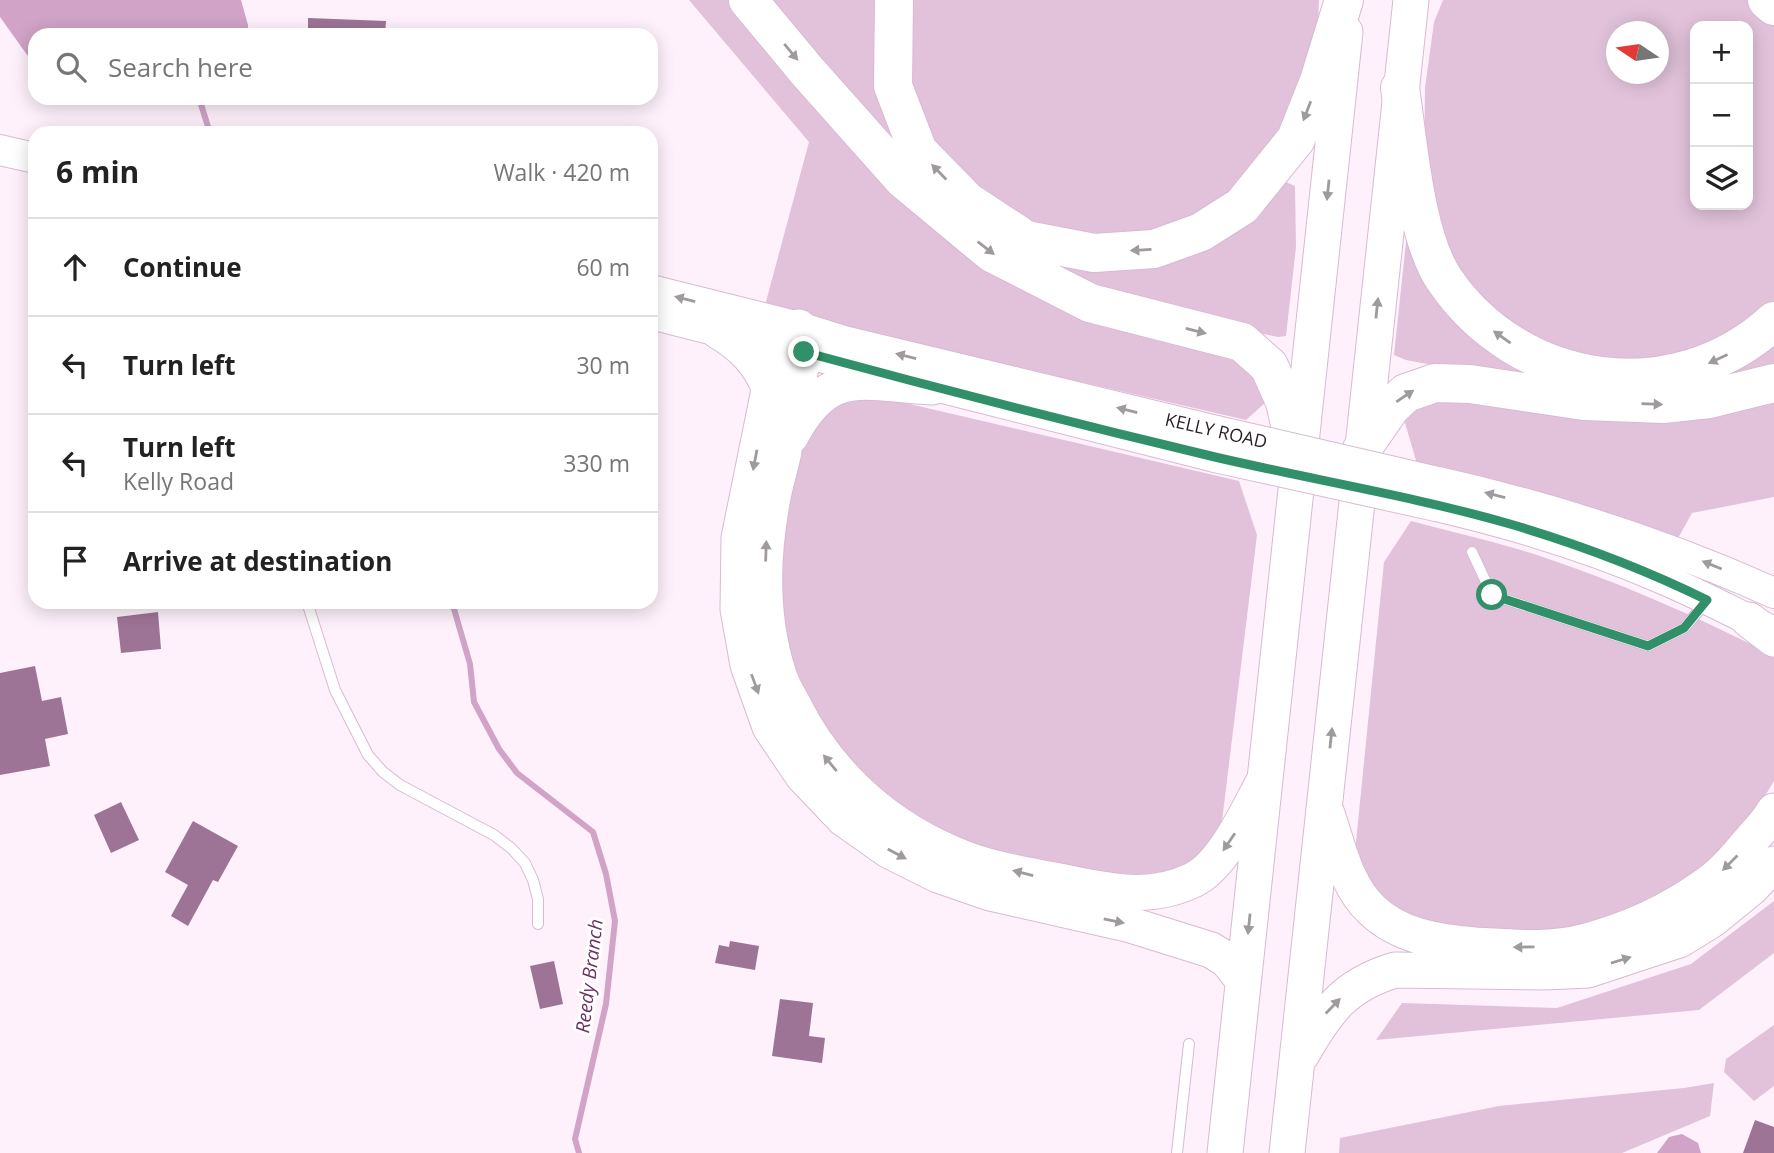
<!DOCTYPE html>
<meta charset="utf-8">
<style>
:root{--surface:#fff;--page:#f2f2f2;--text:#222;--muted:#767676;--line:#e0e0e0}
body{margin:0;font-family:"Open Sans",sans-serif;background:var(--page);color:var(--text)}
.controls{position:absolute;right:21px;top:21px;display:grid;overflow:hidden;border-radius:14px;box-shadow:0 4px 18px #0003}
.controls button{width:63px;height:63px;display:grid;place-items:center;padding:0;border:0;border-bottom:2px solid var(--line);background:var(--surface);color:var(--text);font:35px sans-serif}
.compass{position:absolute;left:1606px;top:21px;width:63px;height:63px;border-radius:50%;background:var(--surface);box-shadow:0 4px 18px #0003;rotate:283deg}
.stop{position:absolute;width:21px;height:21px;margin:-16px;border:5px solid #319069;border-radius:50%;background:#fff}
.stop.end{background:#319069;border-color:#fff;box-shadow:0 2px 7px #0008}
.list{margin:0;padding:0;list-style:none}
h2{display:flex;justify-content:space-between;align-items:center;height:91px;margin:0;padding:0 28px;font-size:30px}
h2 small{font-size:23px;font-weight:400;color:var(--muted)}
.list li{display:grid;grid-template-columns:46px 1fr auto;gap:21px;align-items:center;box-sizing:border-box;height:98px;padding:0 28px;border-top:2px solid var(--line)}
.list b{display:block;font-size:26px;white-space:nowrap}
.list p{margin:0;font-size:23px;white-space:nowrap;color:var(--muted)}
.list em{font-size:23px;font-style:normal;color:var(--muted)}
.icon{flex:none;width:38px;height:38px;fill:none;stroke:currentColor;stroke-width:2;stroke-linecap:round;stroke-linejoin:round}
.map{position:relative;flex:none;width:1774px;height:1153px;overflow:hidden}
.search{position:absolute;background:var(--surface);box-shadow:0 4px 18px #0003;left:28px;top:28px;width:630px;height:77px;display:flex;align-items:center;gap:18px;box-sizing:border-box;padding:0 24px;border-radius:21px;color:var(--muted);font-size:26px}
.panel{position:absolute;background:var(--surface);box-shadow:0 4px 18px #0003;left:28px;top:126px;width:630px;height:483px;border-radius:21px}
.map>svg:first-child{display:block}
.green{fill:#e1c2da;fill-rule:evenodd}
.water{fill:#d0a3c7}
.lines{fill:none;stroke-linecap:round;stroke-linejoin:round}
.stream{stroke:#d0a3c7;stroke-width:6}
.building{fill:#9e7496}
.service-casing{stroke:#d8bad1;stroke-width:12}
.secondary-casing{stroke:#d8bad1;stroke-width:32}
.trunk-casing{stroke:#d8bad1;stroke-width:37}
.motorway-casing{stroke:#d8bad1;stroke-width:40}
.service{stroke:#fff;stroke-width:10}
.secondary{stroke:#fff;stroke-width:30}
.trunk{stroke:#fff;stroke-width:35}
.motorway{stroke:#fff;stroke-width:38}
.secondary-bridge-casing{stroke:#d8bad1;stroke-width:32;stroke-linecap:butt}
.secondary-bridge{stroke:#fff;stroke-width:30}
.oneway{fill:#9f9a9e}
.route{stroke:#319069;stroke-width:9}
.labels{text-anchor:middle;stroke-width:6;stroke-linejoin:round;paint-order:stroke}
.street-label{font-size:18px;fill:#291e27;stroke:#fff}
.water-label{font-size:19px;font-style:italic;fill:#6a3261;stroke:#fff}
</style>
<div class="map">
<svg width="1774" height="1153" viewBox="0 0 1774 1153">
<rect width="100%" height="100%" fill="#fef1fb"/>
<!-- green -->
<path class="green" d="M689,0H735L910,202L1259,373L1266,402L1246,420L764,309L809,142Z
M766,0H884L910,172Z
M907,0H1319L1318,23L1308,76L1271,162L1197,223L1095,244L996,213L929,143L908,94Z
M1443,0H1749L1774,21V305L1741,336L1637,370L1540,350L1456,279L1424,167L1425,88L1434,22ZM1695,26H1748V205H1695ZM1616,32H1658V74H1616Z
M1286,182L1295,186L1296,247L1286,336L1278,337L1141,308L1089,290L1042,256L1074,264Z
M1406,242L1413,244L1559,389L1406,360L1394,355Z
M1774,340V372L1709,387L1736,365Z
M847,393L884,398L1239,481L1257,535L1222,821L1207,853L1182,873L1147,883L974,850L868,789L828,739L801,687L783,628L779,571L789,489L802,440Z
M1437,394L1774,395V497L1692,513L1676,542L1417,464L1403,416Z
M1411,521C1452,532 1493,541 1534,554C1616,581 1697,616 1774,656V781L1748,824L1692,879L1631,913L1580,929L1517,937L1440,931L1396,911L1368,885L1355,852L1384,562Z
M1774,901V953L1699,1010L1376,1040L1402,1003L1557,1008L1691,964Z
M1774,1025V1086L1754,1101L1724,1072L1726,1059Z
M1714,1083L1710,1116L1622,1153H1339L1340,1138L1499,1106L1684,1088Z"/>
<!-- water -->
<path class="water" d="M0,0H241L248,25V35H35V66L0,17Z
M1682,1134L1698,1143L1701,1153H1657L1669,1137Z"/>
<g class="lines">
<!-- stream -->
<path class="stream" d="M199,98L210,133
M452,602L470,664L474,702L499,749L517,773L593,832L606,874L615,921L606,1004L575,1139L579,1153"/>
</g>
<!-- building -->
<path class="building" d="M308,18L386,21L385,35H308Z
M158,612L161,649L121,653L117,617Z
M35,666L42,701L61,697L68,734L45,739L50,766L0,775V673Z
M121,802L139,840L111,853L94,815Z
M193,821L238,846L218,882L213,880L188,926L171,916L188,885L165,872Z
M730,941L759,946L755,970L715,963L719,945L729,947Z
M554,961L563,1004L540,1009L530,966Z
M780,999L813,1003L809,1036L825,1038L822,1063L772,1056Z
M1755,1120L1774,1127V1153H1743Z"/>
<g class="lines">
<!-- service casing -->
<g class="service-casing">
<path id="service" d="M1472,552L1492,595L1648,646L1684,628L1706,602
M307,602L335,690L368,755L383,772L400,785L494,835L511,848L525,863L533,880L538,899V924
M1177,1153L1189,1044"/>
</g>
<!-- secondary casing -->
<g class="secondary-casing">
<path id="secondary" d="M0,150L35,158
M651,290L799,327L844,341L1217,431
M651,314C839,363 1027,410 1215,457
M1438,482C1554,508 1665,544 1774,593
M1436,506C1513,524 1590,547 1663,579C1699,594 1734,613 1770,630"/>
</g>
<!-- trunk casing -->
<g class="trunk-casing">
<path id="trunk" d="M718,331C743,346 759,362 769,388
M791,436C829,364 864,384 932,387
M1749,620L1774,639
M1327,814C1338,846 1346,886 1372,910C1399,936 1437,942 1475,945C1511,947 1550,951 1586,941C1628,930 1671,910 1706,885C1723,874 1737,856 1751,840C1759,831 1768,822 1774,811
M1243,980L1227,960L1211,950L1131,925L990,893L938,875L888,850L844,819L803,776L770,727L748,665L738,609L739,538L778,346L799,327C800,335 804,345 803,353C802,378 789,401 785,425C783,433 785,443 784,451C781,465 777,479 774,492C762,552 760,617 779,675C782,685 788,695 793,704C829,777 890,830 966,859C996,870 1032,876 1064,882C1108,891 1150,901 1193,880C1223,866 1247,812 1263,783
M1302,1054C1327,1010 1345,985 1395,970L1545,972L1588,970L1679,940L1713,919L1751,888L1774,864
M1225,1153L1345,32
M1287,1153L1411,0"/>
</g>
<!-- motorway casing -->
<g class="motorway-casing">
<path id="motorway" d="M748,0L807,71L904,180L992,253L1090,303L1242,342L1269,366L1285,402L1298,460
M894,0L893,86L918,151L967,201L1026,240L1094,253L1154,249L1201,232L1242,206L1296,139L1319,81L1344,0
M1767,0L1774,6
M1400,88C1408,140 1415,236 1444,279C1519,390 1675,412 1774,321
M1362,449L1391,407L1406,393L1435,383L1470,384L1584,401L1663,404L1709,399L1774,383"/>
</g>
<!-- service -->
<use href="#service" class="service"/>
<!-- secondary -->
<use href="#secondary" class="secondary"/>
<!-- trunk -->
<use href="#trunk" class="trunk"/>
<!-- motorway -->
<use href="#motorway" class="motorway"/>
<!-- secondary-bridge casing -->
<g class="secondary-bridge-casing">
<path id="secondary-bridge" d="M1217,431L1438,482
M1215,457L1436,506"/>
</g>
<!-- secondary-bridge -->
<use href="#secondary-bridge" class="secondary-bridge"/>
</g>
<!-- one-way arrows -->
<defs><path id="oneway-solid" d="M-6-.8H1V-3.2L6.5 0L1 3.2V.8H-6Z" transform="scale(1.75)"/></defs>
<g class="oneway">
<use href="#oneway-solid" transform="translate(791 52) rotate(50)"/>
<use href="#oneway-solid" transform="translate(1307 111) rotate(111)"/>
<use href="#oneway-solid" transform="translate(939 172) rotate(-134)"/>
<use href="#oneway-solid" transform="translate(1328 190) rotate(96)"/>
<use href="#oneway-solid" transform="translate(986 248) rotate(38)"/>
<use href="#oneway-solid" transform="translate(1141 250) rotate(177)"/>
<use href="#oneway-solid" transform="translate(685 299) rotate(-166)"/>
<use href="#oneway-solid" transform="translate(1377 308) rotate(-84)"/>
<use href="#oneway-solid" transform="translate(1196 331) rotate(14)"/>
<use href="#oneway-solid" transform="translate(1502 337) rotate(-145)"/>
<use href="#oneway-solid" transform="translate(906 356) rotate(-166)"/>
<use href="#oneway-solid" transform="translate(1718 359) rotate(155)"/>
<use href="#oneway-solid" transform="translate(1405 396) rotate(-34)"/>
<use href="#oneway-solid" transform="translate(1652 404) rotate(2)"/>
<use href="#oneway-solid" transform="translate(1127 410) rotate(-166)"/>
<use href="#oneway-solid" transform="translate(755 460) rotate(101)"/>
<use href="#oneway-solid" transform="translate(1495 495) rotate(-166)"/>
<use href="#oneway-solid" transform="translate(766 551) rotate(-88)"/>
<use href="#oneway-solid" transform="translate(1712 565) rotate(-158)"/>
<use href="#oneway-solid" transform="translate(755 684) rotate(70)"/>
<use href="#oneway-solid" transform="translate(1331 738) rotate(-84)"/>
<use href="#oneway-solid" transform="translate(830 763) rotate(-129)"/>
<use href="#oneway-solid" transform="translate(1229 842) rotate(124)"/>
<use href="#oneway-solid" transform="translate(897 854) rotate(28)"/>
<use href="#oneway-solid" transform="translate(1730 863) rotate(135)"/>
<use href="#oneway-solid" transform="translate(1023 873) rotate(-166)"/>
<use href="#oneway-solid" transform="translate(1114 921) rotate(12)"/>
<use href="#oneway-solid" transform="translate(1249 924) rotate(96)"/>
<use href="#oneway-solid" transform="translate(1524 947) rotate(179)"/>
<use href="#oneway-solid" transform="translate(1621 960) rotate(-17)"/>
<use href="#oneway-solid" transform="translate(1333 1006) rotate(-46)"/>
</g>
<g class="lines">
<!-- route -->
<path class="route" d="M804,352C940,389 1077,424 1215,457C1313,480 1413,496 1510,524C1578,544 1644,569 1707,600L1684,628L1648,646L1492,595"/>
</g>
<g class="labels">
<!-- street labels -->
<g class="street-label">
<text transform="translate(1216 431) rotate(13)" y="6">KELLY ROAD</text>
</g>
<!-- water labels -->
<g class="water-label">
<text transform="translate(589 976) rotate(-83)" y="7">Reedy Branch</text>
</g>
</g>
</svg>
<div class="controls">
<button>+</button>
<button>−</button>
<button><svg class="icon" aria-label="layers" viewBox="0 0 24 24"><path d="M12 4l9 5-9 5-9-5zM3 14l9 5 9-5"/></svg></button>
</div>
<svg class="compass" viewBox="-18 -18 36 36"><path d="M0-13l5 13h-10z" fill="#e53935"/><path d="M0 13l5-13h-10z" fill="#767676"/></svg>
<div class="stop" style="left:1492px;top:595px"></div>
<div class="stop end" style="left:804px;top:352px"></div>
<div class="search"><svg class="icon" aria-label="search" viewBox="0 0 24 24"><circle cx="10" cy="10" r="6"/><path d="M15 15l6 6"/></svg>Search here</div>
<section class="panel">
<h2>6 min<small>Walk · 420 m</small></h2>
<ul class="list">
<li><svg class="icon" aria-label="ahead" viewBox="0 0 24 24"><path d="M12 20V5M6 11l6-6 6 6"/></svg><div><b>Continue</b></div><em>60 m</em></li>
<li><svg class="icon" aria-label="left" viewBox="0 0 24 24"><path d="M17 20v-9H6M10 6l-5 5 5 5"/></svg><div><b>Turn left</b></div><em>30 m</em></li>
<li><svg class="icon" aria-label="left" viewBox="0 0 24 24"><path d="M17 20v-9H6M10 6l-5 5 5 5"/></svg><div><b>Turn left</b><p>Kelly Road</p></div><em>330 m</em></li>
<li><svg class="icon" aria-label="arrive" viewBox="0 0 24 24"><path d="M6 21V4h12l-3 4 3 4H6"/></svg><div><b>Arrive at destination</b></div></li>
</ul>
</section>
</div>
